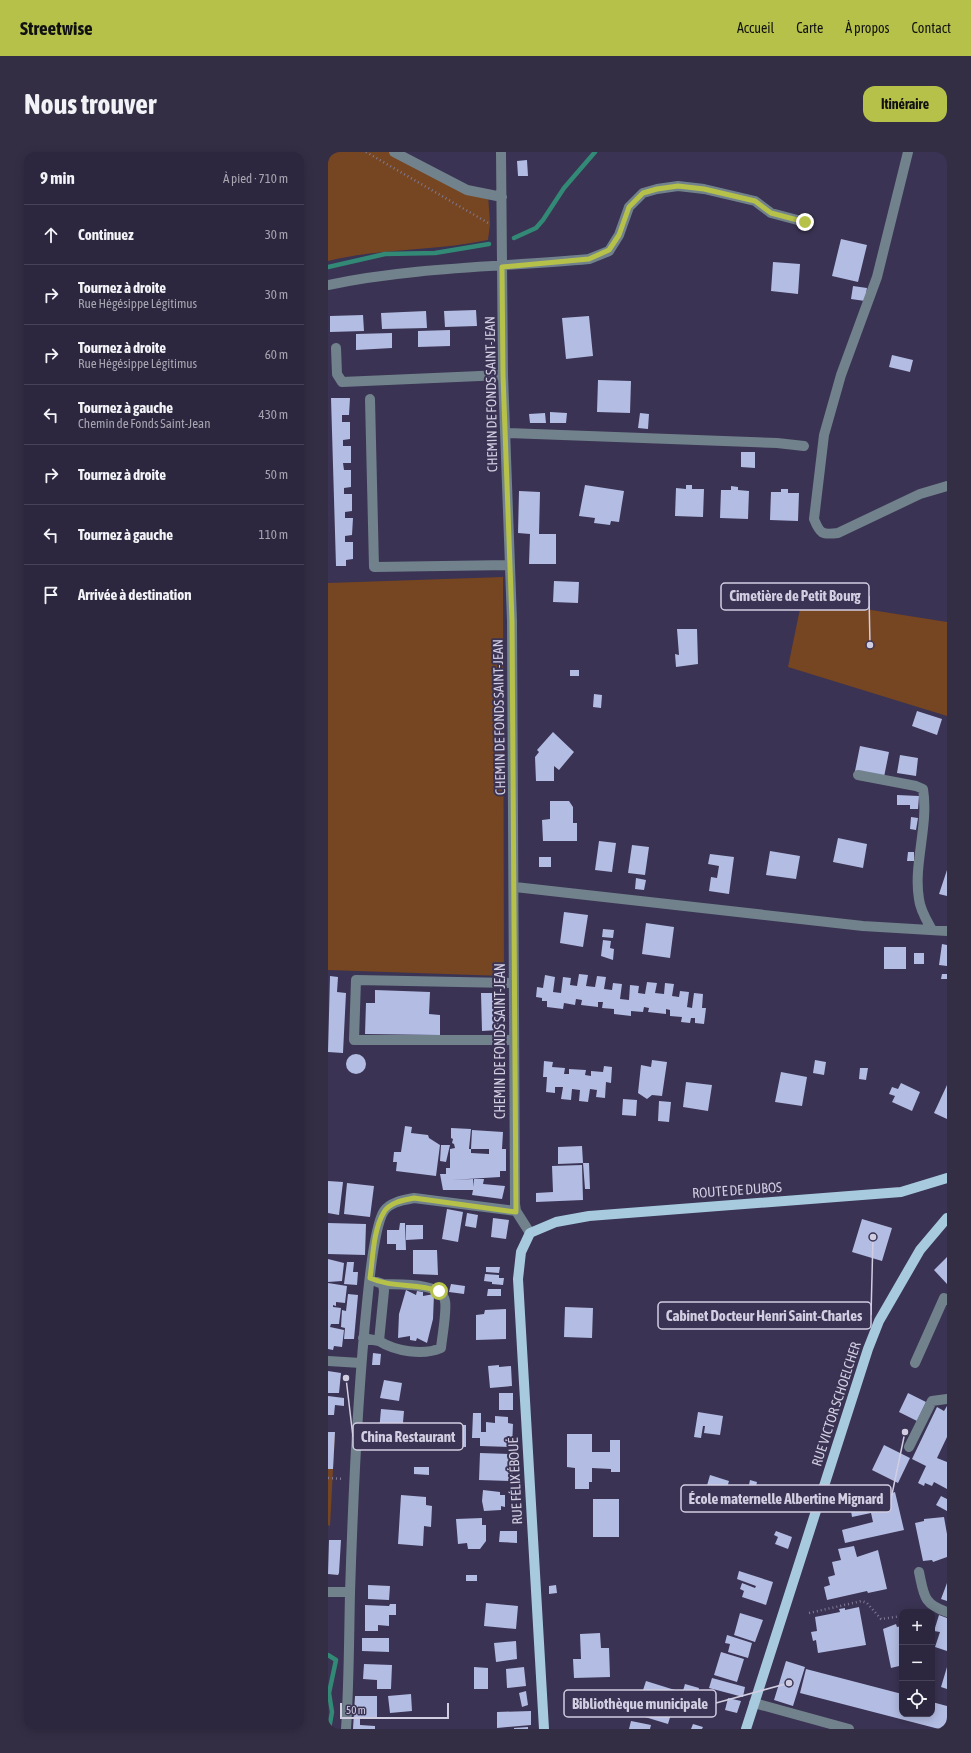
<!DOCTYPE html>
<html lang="fr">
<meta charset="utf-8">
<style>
:root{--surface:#2c263e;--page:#342e45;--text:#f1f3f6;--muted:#a6a5b0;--line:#484358;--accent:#b6c149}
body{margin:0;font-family:"Asap Condensed",sans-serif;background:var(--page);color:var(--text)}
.controls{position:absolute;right:12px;bottom:12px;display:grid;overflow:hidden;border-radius:8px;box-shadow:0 2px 10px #0003}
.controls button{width:36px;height:36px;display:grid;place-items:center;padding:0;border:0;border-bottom:1px solid var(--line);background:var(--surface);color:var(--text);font:20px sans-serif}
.scale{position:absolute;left:12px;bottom:10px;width:109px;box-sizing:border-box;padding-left:4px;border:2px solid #d2cee2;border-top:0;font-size:11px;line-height:14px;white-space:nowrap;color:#d2cee2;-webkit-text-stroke:3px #3a3353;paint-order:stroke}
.stop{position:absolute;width:12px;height:12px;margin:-9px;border:3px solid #b6c149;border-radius:50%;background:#fff}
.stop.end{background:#b6c149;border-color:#fff;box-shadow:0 1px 4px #0008}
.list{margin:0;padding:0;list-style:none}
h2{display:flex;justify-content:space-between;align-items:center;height:52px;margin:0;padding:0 16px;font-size:17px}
h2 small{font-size:13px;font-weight:400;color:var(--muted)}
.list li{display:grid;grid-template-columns:26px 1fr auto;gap:12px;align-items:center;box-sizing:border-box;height:60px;padding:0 16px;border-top:1px solid var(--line)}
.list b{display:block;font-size:15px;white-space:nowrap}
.list p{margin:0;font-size:13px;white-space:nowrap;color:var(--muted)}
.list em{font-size:13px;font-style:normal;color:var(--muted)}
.icon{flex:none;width:22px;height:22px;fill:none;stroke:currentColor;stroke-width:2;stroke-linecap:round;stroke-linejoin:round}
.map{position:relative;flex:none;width:619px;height:1577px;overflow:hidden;border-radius:12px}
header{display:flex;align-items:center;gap:24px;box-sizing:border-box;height:56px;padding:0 20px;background:var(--accent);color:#111}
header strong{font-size:19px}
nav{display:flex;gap:22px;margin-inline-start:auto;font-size:14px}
.intro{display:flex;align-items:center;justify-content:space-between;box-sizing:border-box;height:96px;padding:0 24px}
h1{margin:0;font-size:28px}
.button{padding:10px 18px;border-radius:12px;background:var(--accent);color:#111;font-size:14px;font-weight:700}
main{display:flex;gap:24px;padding:0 24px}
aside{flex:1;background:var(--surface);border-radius:12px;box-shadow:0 2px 10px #0003}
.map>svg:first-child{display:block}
.green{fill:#764521}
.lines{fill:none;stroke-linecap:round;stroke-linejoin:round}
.stream{stroke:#328975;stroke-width:4.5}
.building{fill:#b3bce3;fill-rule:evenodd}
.path{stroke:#817b96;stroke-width:2.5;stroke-dasharray:1 3;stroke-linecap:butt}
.minor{stroke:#71828c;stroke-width:10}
.major{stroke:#a7cadf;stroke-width:10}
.route{stroke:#b6c149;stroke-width:5}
.labels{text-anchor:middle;stroke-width:4;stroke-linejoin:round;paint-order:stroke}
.street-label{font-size:14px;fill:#d2cee2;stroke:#3a3353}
.leader{fill:none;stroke:#d2cee2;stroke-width:1.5}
.callout-dot{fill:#d2cee2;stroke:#3a3353;stroke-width:1.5}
.callout{fill:#3a3353;stroke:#d2cee2;stroke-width:1.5}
.callout-label{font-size:15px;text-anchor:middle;font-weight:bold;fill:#d2cee2}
</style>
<header>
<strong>Streetwise</strong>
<nav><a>Accueil</a><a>Carte</a><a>À propos</a><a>Contact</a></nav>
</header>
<div class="intro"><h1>Nous trouver</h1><a class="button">Itinéraire</a></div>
<main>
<aside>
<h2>9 min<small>À pied · 710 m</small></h2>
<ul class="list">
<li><svg class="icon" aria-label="ahead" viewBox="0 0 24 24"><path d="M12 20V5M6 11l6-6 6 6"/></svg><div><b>Continuez</b></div><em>30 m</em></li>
<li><svg class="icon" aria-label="right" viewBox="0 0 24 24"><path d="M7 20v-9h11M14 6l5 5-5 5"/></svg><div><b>Tournez à droite</b><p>Rue Hégésippe Légitimus</p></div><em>30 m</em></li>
<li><svg class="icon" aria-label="right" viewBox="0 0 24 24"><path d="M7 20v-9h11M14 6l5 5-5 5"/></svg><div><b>Tournez à droite</b><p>Rue Hégésippe Légitimus</p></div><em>60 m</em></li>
<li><svg class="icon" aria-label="left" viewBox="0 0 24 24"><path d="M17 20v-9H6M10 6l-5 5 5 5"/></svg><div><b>Tournez à gauche</b><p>Chemin de Fonds Saint-Jean</p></div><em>430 m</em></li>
<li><svg class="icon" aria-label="right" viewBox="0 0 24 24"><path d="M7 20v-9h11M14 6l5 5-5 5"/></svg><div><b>Tournez à droite</b></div><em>50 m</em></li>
<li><svg class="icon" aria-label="left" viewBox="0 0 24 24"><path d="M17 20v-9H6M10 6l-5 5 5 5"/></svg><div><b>Tournez à gauche</b></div><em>110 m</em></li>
<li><svg class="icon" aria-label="arrive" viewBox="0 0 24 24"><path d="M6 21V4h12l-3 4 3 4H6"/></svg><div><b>Arrivée à destination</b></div></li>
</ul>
</aside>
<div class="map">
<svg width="619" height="1577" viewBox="0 0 619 1577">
<rect width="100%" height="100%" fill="#3a3353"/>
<!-- green -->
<path class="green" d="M0,0H66L160,42L162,72L160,88C107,99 53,96 0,109Z
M175,425L176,824L0,818V431Z
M474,447L619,470V564L460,515Z
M0,1280H7L2,1374L0,1373Z"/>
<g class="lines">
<!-- stream -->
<path class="stream" d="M186,86L208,76L215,68L236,36L267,0
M0,115L57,102L107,101L161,92
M0,1503L8,1508L1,1541L4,1560L1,1577"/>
</g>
<!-- building -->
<path class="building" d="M199,8L200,24H190L189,9Z
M513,87L539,93L530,130L504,124Z
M445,110L472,112L470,142L443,139Z
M525,134L539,136L537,149L523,147Z
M148,158L149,174L117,175L116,159Z
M98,159L99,176L54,177L53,161Z
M35,163L36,179L2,180V164Z
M261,164L265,204L238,207L234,166Z
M122,178V194L90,195V179Z
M64,181V196L28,198V182Z
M564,203L585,208L582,220L561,215Z
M270,228L303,229L302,261L269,260Z
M3,246H22L21,263H14V270H22V287L15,288V294H23V311H15L16,318H23V335L16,336V342H24V359L17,360V366H25L24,383L17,384V390H25V407L18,408V414H8Z
M222,260L239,261L238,271H222Z
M217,261L218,271H202L201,262Z
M312,261L321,262L320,277L310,276Z
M413,300H427V316L413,315Z
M257,333L296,339L291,370L283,369L282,373L266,371L267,366L251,364Z
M358,333H364V337H376L375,365L347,364L348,336L358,337Z
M403,334L410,335V338L421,339L420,367L392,366L393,338H403Z
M453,337H460V341H471L470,369L442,368L443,340H453Z
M191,339L212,340L211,382H228V412H201L202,382L190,381Z
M226,429L251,430L250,451L225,450Z
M349,477H369L370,512L348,515L347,502L351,503Z
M242,518H251V524H242Z
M266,542L274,543L273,556L265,555Z
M589,559L614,567L609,583L584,574Z
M225,580L246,600L231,618L226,614V629H208L207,605L211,600L209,598Z
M532,594L561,600L556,625L527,619Z
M572,603L590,606L588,624L569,621Z
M569,643L591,644L590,657H582V653H569Z
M222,649H241L245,655V671H249V689H215L214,668L222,667Z
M583,665L590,666L588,678L582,677Z
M510,686L539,692L535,716L505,710Z
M271,689L288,691L284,720L267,718Z
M304,693L321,695L317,723L300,721Z
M442,699L472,704L468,727L438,723Z
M580,700H586V709H579Z
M382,702L406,705L401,742L381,739L383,725L389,726L391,714L380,712Z
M211,705H223V715H211Z
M619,718V744L611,742Z
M308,726L318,728L316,738L307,737Z
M236,760L260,763L255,795L232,791Z
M318,771L346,775L342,806L314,802Z
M275,777L286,778L285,786L274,785Z
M275,788L283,789L282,796L286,797L285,808L273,804Z
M614,792L619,793V814L611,813Z
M556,795H578V817H556Z
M586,801H596V812H586Z
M251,822L260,823L258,834L267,835L269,824L278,825L276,837L284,838L285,831L294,832L292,847L301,848L302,833L311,834L310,841L317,842L319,830L329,831L327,841L336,842L337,831L346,832L344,844L351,845L352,839L361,840L359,855L364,856L366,841L375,842L374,856H378L376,872L367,871V866H363L362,871L353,870L354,865L342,864V858L338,857V862L320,860L321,856L316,855L315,860L303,859V864L286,862V857L274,856L275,850H270V855L253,853L254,848L248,847L247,853L236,851L235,857L219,855V849H214V846L208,845L209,835L215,836L217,823L227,825L225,840L233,841L235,825L243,826L242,833L249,834Z
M614,822H619V827H613Z
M2,824L10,825L9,840L18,841L15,901L0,900Z
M47,838L102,840L101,862L112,863V883L37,882L38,851H47Z
M153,841H171V878L154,879Z
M18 912a10 10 0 1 1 20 0a10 10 0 1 1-20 0Z
M324,908L339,910L334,944L324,943L319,947L310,941L313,913L323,915Z
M487,908L498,910L496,923L485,921Z
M216,909L225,910L224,915L237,916L236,922H241V917L258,918L257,923L263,924V919L275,920L276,914L284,915L283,931L278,930L277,946L268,945L269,938L262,937L260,950L251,949L252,938L244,937L243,948L233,947L235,935H227V941L218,940L219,925H215Z
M532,916H540L538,928L531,927Z
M453,920L479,925L474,954L447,950Z
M358,930L384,933L380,959L355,955Z
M573,931L592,940L584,959L564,950L567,944L561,942L564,935L570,937Z
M619,933V967L606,961Z
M295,947L309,948L308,964L294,963Z
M331,949L343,950L341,970L330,969Z
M77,974L84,975L83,981L100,983L101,986L112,993L108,1024L68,1019L69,1010H65L66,1000H73Z
M123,976L143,977L141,997H143L144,978L175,980L174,997H178V1019H172V1025L123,1028L145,1027V1035L146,1027H156L155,1032L177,1034L174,1047L144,1043L145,1038H115L112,1022H118V1016H122V997L127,996L126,992L124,991L125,987L123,986ZM143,997H161V1002L143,1001Z
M113,993H122L118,1010L112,1009Z
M254,994L255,1011L230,1012V995Z
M255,1011H261L262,1037H257Z
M254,1013L255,1048L208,1050V1041L225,1040L224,1014Z
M0,1029L15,1030L11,1063L0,1061Z
M19,1031L46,1034L42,1065L16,1062Z
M119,1057L135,1060L130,1090L114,1087Z
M139,1061L150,1063L148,1076L137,1074Z
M165,1066L181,1068L178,1087L163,1085Z
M534,1067L564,1076L554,1109L524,1100Z
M0,1071L38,1072L37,1103L0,1102Z
M72,1071H77L78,1098H68V1092H59V1078H71Z
M78,1073H95V1087L78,1088Z
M85,1098H109L110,1123L85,1122Z
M619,1105V1132L606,1118Z
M0,1107L16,1111L14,1129L0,1130Z
M19,1110H26L25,1120H30L29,1133L16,1132Z
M158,1115H172L171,1121L158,1120Z
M157,1122L171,1123V1126H176L175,1133L164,1132V1130L156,1129Z
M0,1131L19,1134L17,1151L8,1150V1154L5,1153V1155L13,1156L11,1172H3L2,1175L16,1178L14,1195L6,1194L5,1198L0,1197Z
M123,1132L137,1134L136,1142L121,1140Z
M160,1137H173V1144H159Z
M78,1138L88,1143L89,1139L95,1140V1144L106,1142L105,1167L99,1191L89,1186L88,1189L82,1188V1184L70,1186L71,1162Z
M20,1142L30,1143L26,1187H16L17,1176L13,1175L14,1158L18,1159Z
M237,1155L265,1156L264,1186L236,1185Z
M178,1157V1187L148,1188V1163L156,1162L157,1158Z
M45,1201L53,1202L52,1213H44Z
M171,1213V1215L183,1214L184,1234L162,1236L160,1214Z
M0,1219L13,1221L11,1241H0Z
M56,1228L74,1231L71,1249L52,1246Z
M171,1241H185V1258H171Z
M580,1241L598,1250L589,1269L571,1260Z
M0,1244L16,1246V1254L7,1253L6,1263H0Z
M619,1254V1285L609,1306L619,1310V1337L606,1330L604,1334L597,1331L596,1334L590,1331L598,1314L584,1307L609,1255L616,1259Z
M53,1257L76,1259L73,1293L50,1291Z
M370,1260L395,1264L392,1283L376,1281L377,1274H375L373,1286L366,1285Z
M145,1261H153V1280H158V1270L167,1271V1264L180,1265V1271L185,1272L184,1295L152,1294V1286H144Z
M108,1272L138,1273V1295L117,1294V1292H107Z
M0,1280H7L5,1317H0Z
M239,1282H264V1300H282V1288H292V1320H283V1317L264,1316V1330H261V1337H247V1316L239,1315Z
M556,1293L582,1306L570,1331L544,1318Z
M152,1301L185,1302L184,1329L151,1328Z
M86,1315H101V1323L86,1322Z
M382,1323L401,1329L395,1349L376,1344Z
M422,1328L429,1330L426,1344L419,1343Z
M544,1335L547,1347L567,1340L576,1378L517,1391L514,1378L545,1370L543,1361L524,1365L522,1353L530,1351L527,1339Z
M155,1338L172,1340V1343H177V1355L173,1354V1358L156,1359L154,1349Z
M73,1343L98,1345V1353L104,1354L103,1375L96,1374L95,1394L70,1392Z
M613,1344L619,1347V1359L608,1353Z
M265,1347H291V1385H265Z
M616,1365L619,1382V1405L605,1410L604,1408L595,1409L587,1371L596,1369V1367Z
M154,1366V1373H158V1389L152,1397H140L139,1391L130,1392L128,1367Z
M172,1379H189V1391L171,1390Z
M448,1379L464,1385L460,1397L447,1392L450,1385L446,1383Z
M1,1388H13L11,1421L10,1423L0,1422Z
M526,1394L529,1405L550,1398L559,1437L540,1441L539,1439L499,1448L496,1435L502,1433L500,1425L507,1423L504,1410L513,1408L510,1397Z
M411,1419L445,1430L438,1453L414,1445L416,1439L412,1437L414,1431L427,1436L428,1434L409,1427Z
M138,1423H149V1429H138Z
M619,1431V1449L613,1447Z
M40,1433L62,1434L61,1448L40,1447Z
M228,1433L229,1441L221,1442V1434Z
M158,1451L190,1454L188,1477L156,1474Z
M62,1452H68V1463H61V1474L50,1473V1479H37V1453L61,1454Z
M531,1455L538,1493L490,1501L488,1488L485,1489L483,1480L489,1479L487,1465L512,1460L511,1457L517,1456V1458Z
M412,1461L435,1468L427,1490L406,1483Z
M611,1463L619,1466V1499L607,1495L612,1480L606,1479Z
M568,1472L569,1475L574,1474V1516L571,1517V1514L563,1516L555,1477Z
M272,1481L273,1496H281L282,1525L246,1526L245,1507H253L252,1482Z
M399,1483L424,1491L420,1506L400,1500L402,1492L397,1491Z
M34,1486H61V1500L34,1499Z
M188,1489L189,1507L168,1510L166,1491Z
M393,1500L416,1507L409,1530L386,1523Z
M458,1509L477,1515L465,1554L446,1548Z
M36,1512L64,1513L63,1537H49V1528L35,1527Z
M146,1515L160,1516V1537H146Z
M196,1515L198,1534L179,1536L178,1517Z
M619,1515V1537L613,1535Z
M478,1517L574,1542V1562H604V1550L619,1554V1577H611L472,1541Z
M384,1526L417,1535L415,1545L381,1536Z
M318,1529L350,1539L340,1572L307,1562Z
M357,1532L371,1536L366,1556L351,1552Z
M198,1539L200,1553L194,1555L191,1541Z
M83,1542L84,1559L62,1561L60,1544Z
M27,1544H49V1567H32V1573L47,1574V1577H25Z
M400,1546L413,1549L409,1561L397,1558Z
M203,1559V1573L169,1576V1560Z
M303,1569L323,1573L322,1577H301Z
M365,1572L375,1575L374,1577H363Z
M200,1575V1577H186V1576Z"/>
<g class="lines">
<!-- path -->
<path class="path" d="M38,0L162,72
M0,1326L15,1327
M481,1461L534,1449L539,1451L553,1467L574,1464"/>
<!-- minor -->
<path class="minor" d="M66,0L139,38L174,45
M173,0L175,223L184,469L187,1052L188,1059L202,1081
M580,0L549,125L513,223L496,283L486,367C492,382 494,383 510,381L592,342L619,334
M0,133C85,115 174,115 261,107L281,99L291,83L301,55L315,41L329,37L350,34L376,37L427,49L443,61L477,70
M8,196L9,222L14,230L175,223
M42,247L46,415L182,413
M177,281L449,291L476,294
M530,623L588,634L595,637C601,673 585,713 591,747C592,758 599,769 604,778
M187,735L535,774L619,779
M186,831L28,828L26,888H186
M35,1186L51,1189L56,1139L55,1132L49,1130
M51,1189C67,1199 95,1204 113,1196C114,1185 119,1159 117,1149C114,1130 70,1133 55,1132
M0,1209L33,1211
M587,1211L616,1146L619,1148
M581,1295L604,1249L619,1247
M591,1420C596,1443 595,1452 619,1460
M0,1440H22
M426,1551L521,1577
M18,1577C21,1532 21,1486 22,1441C25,1344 29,1247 39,1151C41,1131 46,1074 56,1059C62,1050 76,1048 86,1046L188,1059"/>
<!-- major -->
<path class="major" d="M216,1577L190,1127L193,1100L202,1081L228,1070L261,1064L573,1040L619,1026
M418,1577L540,1197L551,1169L592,1098L619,1066"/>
</g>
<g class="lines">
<!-- route -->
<path class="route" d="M111,1139C88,1131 64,1136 42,1126C45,1106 45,1078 56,1060C62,1050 76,1048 86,1046L188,1060L184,469L175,223L174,115L261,107L281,98L291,83L301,55L315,41L329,37L350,34L376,37L427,49L443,61L477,70"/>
</g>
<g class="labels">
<!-- street labels -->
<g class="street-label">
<text transform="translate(163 242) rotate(-91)" y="5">CHEMIN DE FONDS SAINT-JEAN</text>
<text transform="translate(171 565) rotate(-91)" y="5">CHEMIN DE FONDS SAINT-JEAN</text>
<text transform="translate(172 889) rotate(-90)" y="5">CHEMIN DE FONDS SAINT-JEAN</text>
<text transform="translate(409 1038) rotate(-4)" y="5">ROUTE DE DUBOS</text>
<text transform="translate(508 1252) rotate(-72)" y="5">RUE VICTOR SCHOELCHER</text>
<text transform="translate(187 1329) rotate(-93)" y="5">RUE FÉLIX ÉBOUÉ</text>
</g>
</g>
<!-- callouts -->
<path class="leader" d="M542 493L541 444M545 1085L543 1163M18 1226L25 1285M577 1280L563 1347M461 1531L388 1551"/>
<g class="callout-dot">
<circle cx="542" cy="493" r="4"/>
<circle cx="545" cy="1085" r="4"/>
<circle cx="18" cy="1226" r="4"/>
<circle cx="577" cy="1280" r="4"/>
<circle cx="461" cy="1531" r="4"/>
</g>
<g class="callout">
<rect x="393" y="431" width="148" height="27" rx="4"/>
<rect x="330" y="1150" width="213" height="27" rx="4"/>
<rect x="25" y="1271" width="110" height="27" rx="4"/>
<rect x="353" y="1333" width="210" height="27" rx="4"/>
<rect x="236" y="1538" width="152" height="27" rx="4"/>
</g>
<g class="callout-label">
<text x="467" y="449">Cimetière de Petit Bourg</text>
<text x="436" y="1169">Cabinet Docteur Henri Saint-Charles</text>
<text x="80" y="1290">China Restaurant</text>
<text x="458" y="1352">École maternelle Albertine Mignard</text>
<text x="312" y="1557">Bibliothèque municipale</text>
</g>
</svg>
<div class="controls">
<button>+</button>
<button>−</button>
<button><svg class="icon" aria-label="locate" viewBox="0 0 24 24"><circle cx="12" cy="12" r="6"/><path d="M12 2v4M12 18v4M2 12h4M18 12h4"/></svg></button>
</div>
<div class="scale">50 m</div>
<div class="stop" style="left:111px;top:1139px"></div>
<div class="stop end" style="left:477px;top:70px"></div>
</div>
</main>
